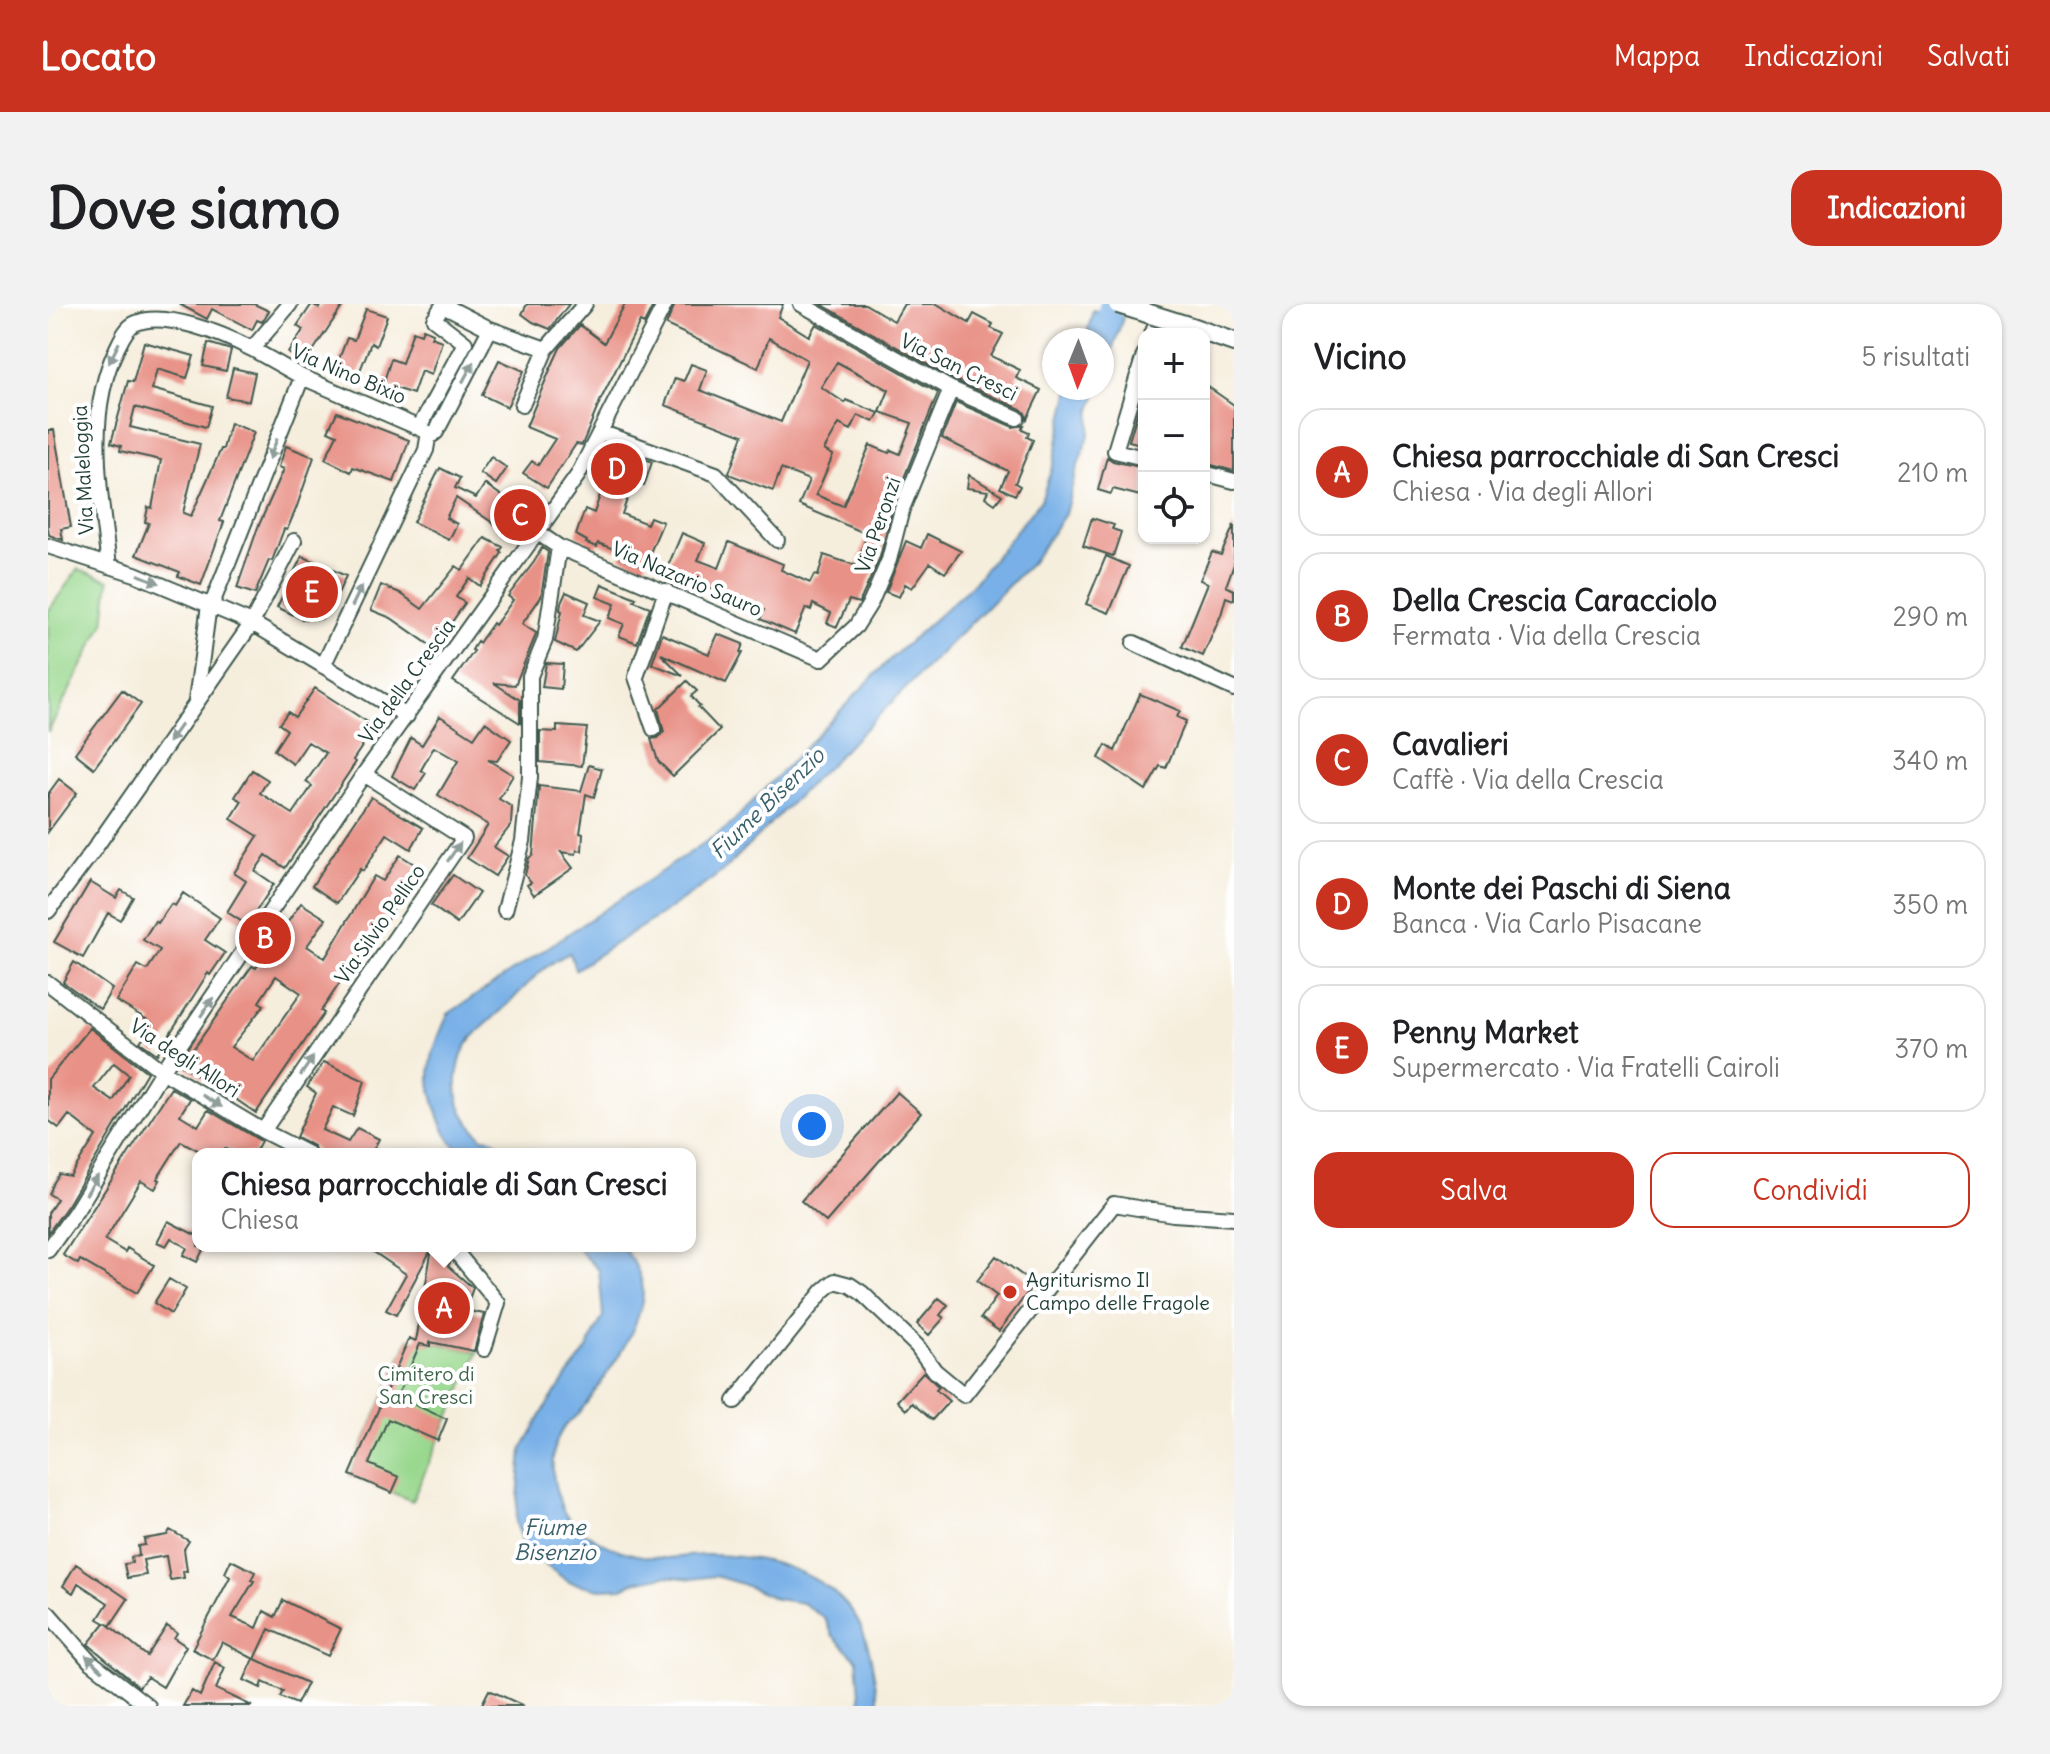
<!DOCTYPE html>
<html lang="it">
<meta charset="utf-8">
<style>
:root{--surface:#fff;--page:#f2f2f2;--text:#202124;--muted:#757577;--line:#e0e0e0;--accent:#c8321e}
body{margin:0;font-family:Delius,sans-serif;background:var(--page);color:var(--text)}
.controls{position:absolute;right:24px;top:24px;display:grid;overflow:hidden;border-radius:16px;box-shadow:0 2px 6px #0004}
.controls button{width:72px;height:72px;display:grid;place-items:center;padding:0;border:0;border-bottom:2px solid var(--line);background:var(--surface);color:var(--text);font:40px sans-serif}
.compass{position:absolute;left:994px;top:24px;width:72px;height:72px;border-radius:50%;background:var(--surface);box-shadow:0 2px 6px #0004;rotate:181deg}
.you{position:absolute;left:764px;top:822px;width:28px;height:28px;margin:-20px;border:6px solid #fff;border-radius:50%;background:#1a73e8;box-shadow:0 0 0 12px #1a73e833}
.badge{display:grid;place-items:center;width:52px;height:52px;border-radius:50%;background:var(--accent);color:#fff;font-size:26px;font-weight:700}
.pin{position:absolute;translate:-50% -50%;border:4px solid #fff;box-shadow:0 2px 8px #0006}
.popup{position:absolute;left:144px;top:844px;width:504px;height:104px;box-sizing:border-box;display:grid;place-content:center;border-radius:16px;background:var(--surface);filter:drop-shadow(0 2px 6px #0005);font-size:26px;white-space:nowrap;color:var(--muted)}
.popup b{font-size:30px;color:var(--text)}
.popup::after{content:'';position:absolute;left:50%;top:100%;margin-left:-16px;border:16px solid transparent;border-top-color:var(--surface)}
.list{margin:0;padding:0;list-style:none}
h2{display:flex;justify-content:space-between;align-items:center;height:104px;margin:0;padding:0 32px;font-size:34px}
h2 small{font-size:26px;font-weight:400;color:var(--muted)}
.list li{display:grid;grid-template-columns:52px 1fr auto;gap:24px;align-items:center;box-sizing:border-box;height:128px;margin:0 16px 16px;padding:0 16px;border:2px solid var(--line);border-radius:24px}
.list b{display:block;font-size:30px;white-space:nowrap}
.list p{margin:0;font-size:26px;white-space:nowrap;color:var(--muted)}
.list em{font-size:26px;font-style:normal;color:var(--muted)}
.actions{display:flex;gap:16px;padding:24px 32px}
.actions a{flex:1;padding:18px 0;border:2px solid var(--accent);border-radius:24px;text-align:center;font-size:28px;color:var(--accent)}
.actions .main{background:var(--accent);color:#fff}
.icon{flex:none;width:44px;height:44px;fill:none;stroke:currentColor;stroke-width:2;stroke-linecap:round;stroke-linejoin:round}
.map{position:relative;flex:none;width:1186px;height:1402px;overflow:hidden;border-radius:24px}
header{display:flex;align-items:center;gap:48px;box-sizing:border-box;height:112px;padding:0 40px;background:var(--accent);color:#fff}
header strong{font-size:38px}
nav{display:flex;gap:44px;margin-inline-start:auto;font-size:28px}
.intro{display:flex;align-items:center;justify-content:space-between;box-sizing:border-box;height:192px;padding:0 48px}
h1{margin:0;font-size:56px}
.button{padding:20px 36px;border-radius:24px;background:var(--accent);color:#fff;font-size:28px;font-weight:700}
main{display:flex;gap:48px;padding:0 48px}
aside{flex:1;background:var(--surface);border-radius:24px;box-shadow:0 2px 6px #0004}
.map>svg:first-child{display:block}
.green{fill:#99d88e;stroke:#5c8a61;stroke-width:2}
.water{fill:#78b0e7;stroke:#4c768e;stroke-width:2}
.lines{fill:none;stroke-linecap:round;stroke-linejoin:round}
.river{stroke:#78b0e7;stroke-width:24}
.building{fill:#e89186;fill-rule:evenodd}
.minor-casing{stroke:#3f584d;stroke-width:18}
.major-casing{stroke:#3f584d;stroke-width:22}
.minor{stroke:#fff;stroke-width:14}
.major{stroke:#fff;stroke-width:18}
.major-bridge-casing{stroke:#3f584d;stroke-width:22;stroke-linecap:butt}
.major-bridge{stroke:#fff;stroke-width:18}
.oneway{fill:#8f9e9a}
.poi-dot{fill:#c8321e;stroke:#fff;stroke-width:3}
.labels{text-anchor:middle;stroke-width:8;stroke-linejoin:round;paint-order:stroke}
.street-label{font-size:20px;fill:#1f3d34;stroke:#fff}
.poi-label{font-size:20px;fill:#1f3d34;stroke:#fff;text-anchor:start}
.park-label{font-size:20px;fill:#3e644a;stroke:#fff}
.water-label{font-size:22px;font-style:italic;fill:#3a606a;stroke:#fff}
</style>
<header>
<strong>Locato</strong>
<nav><a>Mappa</a><a>Indicazioni</a><a>Salvati</a></nav>
</header>
<div class="intro"><h1>Dove siamo</h1><a class="button">Indicazioni</a></div>
<main>
<div class="map">
<svg width="1186" height="1402" viewBox="0 0 1186 1402">
<rect width="100%" height="100%" fill="#fff"/>
<filter id="ink" filterUnits="userSpaceOnUse"><feTurbulence type="fractalNoise" baseFrequency=".0125" numOctaves="2"/><feDisplacementMap in="SourceGraphic" scale="16" xChannelSelector="R" yChannelSelector="G"/><feConvolveMatrix kernelMatrix="1 2 1 2 8 2 1 2 1" color-interpolation-filters="sRGB"/></filter>
<filter id="wash" filterUnits="userSpaceOnUse"><feTurbulence type="fractalNoise" baseFrequency=".006" numOctaves="4" result="noise"/><feDisplacementMap in="SourceGraphic" scale="32" xChannelSelector="R" yChannelSelector="G"/><feGaussianBlur stdDeviation="1.8" result="paint"/><feColorMatrix in="noise" values="0 0 0 0 0 0 0 0 0 0 0 0 0 0 0 0 0 1.4 0 .05"/><feComposite in="paint" operator="in"/></filter>
<g filter="url(#wash)">
<rect width="100%" height="100%" fill="#f6eedd"/>
<!-- green -->
<path class="green" d="M30,265L61,276L56,319L0,428V307Z
M361,1034L382,1041V1038L430,1048L364,1197L302,1171Z"/>
<!-- water -->
<path class="water" d="M1045,6L1075,14L1054,76V36H1037Z
M1022,84H1051L1043,106L1041,131L1028,167L1017,210L984,258L677,565C630,603 576,632 527,666L522,649C498,659 483,677 465,695C452,709 437,720 424,734C417,742 413,751 411,762C404,792 413,813 435,834L444,835L464,850H446L436,841L437,850C432,850 423,851 418,850C397,842 381,791 382,771C382,750 392,729 400,710L680,523L840,357L924,281L993,196L1005,160Z
M527,942H574C582,953 591,964 594,979C602,1016 553,1079 532,1108C527,1114 519,1118 515,1125C502,1143 503,1169 509,1189C512,1196 513,1206 518,1211C541,1239 580,1253 615,1254C629,1254 644,1251 658,1251C710,1251 773,1264 805,1309C823,1334 826,1372 831,1402H813L809,1356L785,1332L777,1315L755,1299L728,1295L694,1280L667,1272L644,1275L618,1272L586,1278L575,1284L552,1285L521,1278L493,1258L474,1238L468,1219L474,1145L500,1099L539,1045L555,1012L551,966Z"/>
<g class="lines">
<!-- river -->
<path class="river" d="M1053,36L1064,0"/>
</g>
<g id="blocks">
<!-- building -->
<path class="building" d="M131,0H206L221,7L214,18L209,16L204,26L164,5L159,15Z
M264,0L271,4L273,0H296L257,59L240,49L255,26L249,22Z
M479,0H521L502,25L485,18L474,10Z
M577,0H606L596,20L592,18L553,95L534,141L528,140L499,184L475,169L484,157L490,161L507,135L478,123L501,68L512,44L532,21L556,39Z
M627,0H735L730,13L761,32L768,20L890,89L845,201L832,253L814,293L811,299L801,296L789,323L779,319L783,309L765,300L763,306L758,304L747,330L712,315L716,306L657,281L656,285L617,269L634,229L657,239L650,256L671,264L681,238L735,260L733,266L762,279L766,271L770,272L776,251L809,262L819,230L751,201L761,176L733,165L725,187L683,171L681,169L695,131L617,101L627,74L636,77L643,60L659,66L652,86L733,118L759,56L721,34L710,64L618,21ZM789,58L841,86L832,108L864,119L852,150L843,146L841,149L822,141L795,202L768,191L785,151L776,146L791,120L803,126L810,111L826,118L831,109L798,96L797,99L773,83Z
M773,0H817L846,17L856,0H889L921,19L926,10L945,20L943,24L955,30L943,52L972,66L968,74L993,86L979,115L977,109L973,105L907,76Z
M318,5L339,12L328,42L323,39L309,74L287,66L299,34L306,36Z
M375,25L385,29L383,33L394,37L383,71L373,67L365,90L335,80L343,55L354,59L365,27L373,30Z
M96,38L146,52L139,74L109,65L104,85L164,102L158,123L87,103L82,123L152,140L135,209L143,212L173,145H175L182,119L206,128L172,217L176,218L153,281L130,272L132,268L88,251L101,219L97,218L100,203L104,204L113,156L72,147L73,142L63,139L80,77L85,78Z
M160,39L183,46L178,67L155,62Z
M451,56L476,67L459,103L434,91Z
M185,64L207,69L201,97L178,93Z
M1156,80L1186,101V167L1156,159Z
M1096,86V141L1081,137Z
M908,98L965,123L976,121L974,125L981,128L979,133L985,136L967,179L972,182L967,191L952,184L960,167L894,134Z
M289,108L361,136L346,178L305,163L303,168L277,155L289,131L280,127Z
M0,126H6L23,223L13,225L15,236L1,231L0,224Z
M238,142L266,153L248,205L239,226L236,225L224,257L221,256L207,290L189,284L210,223L236,165L231,163Z
M568,144L604,158L596,182L585,178L574,210L599,220L602,213L615,218L596,263L572,253L574,248L550,239L549,243L538,239L539,237L528,231L537,205L546,209Z
M443,153L459,164L448,180L432,169Z
M1059,153L1065,157L1096,164V193L1065,185L1063,190L1050,186Z
M392,164L412,174L407,184L428,194L437,180L478,209L463,231L408,194L398,214L409,220L401,236L365,218Z
M921,171L954,191L947,200L937,193L940,187L919,184Z
M1044,214L1066,221L1064,225L1073,228L1065,252L1035,242Z
M1186,221V260L1178,282L1186,286V296L1178,293L1173,311L1155,352L1134,343L1160,279L1152,276L1164,248L1173,251Z
M879,230L913,247L897,269L882,259L864,284L857,280L851,293L838,288L858,237L873,244Z
M437,234L455,243L452,247L454,249L432,282L421,274L408,293L417,299L386,344L343,314L323,306L333,281L352,289L374,305L408,262L414,266Z
M494,244L500,248L493,293L474,320L488,329L487,333L467,381L446,379L472,396V419L405,377L426,347L424,346L429,337L431,339L445,319L447,321L465,296L460,292L486,258Z
M254,252L298,272L282,307L273,315H254L229,303Z
M1058,252L1081,262L1061,309L1038,300Z
M554,280L588,294L586,297L602,303L589,339L571,332L576,320L561,314L567,300L549,293Z
M518,288L541,298L536,311L552,317L528,348L507,338L514,307L512,306L513,299Z
M614,330L661,350L670,330L695,340L692,348L694,349L678,379L613,350L635,372L604,360Z
M498,359L515,360L513,385L494,383Z
M639,377L649,387L643,392L652,402L650,403L672,426L625,472L610,457L603,435L610,434L616,428L610,405Z
M267,384L327,423L305,456L308,458L237,564L218,551L207,567L226,580L199,621L179,608L198,577L186,569L210,532L183,515L194,497L187,493L204,466L220,476L212,489L245,510L264,482L258,478L278,449L260,438L245,460L226,446L239,426L231,420L240,408L247,413Z
M74,386L93,400L46,464L27,449Z
M1092,390L1132,407L1129,413L1138,417L1118,464L1112,462L1098,486L1051,454L1058,441L1067,447Z
M392,412L426,434L437,418L463,436L449,457L440,456L465,471L451,495L464,503L463,521L446,543L460,552L447,572L419,554L440,521L390,491L410,457L386,443L373,466L378,469L367,486L344,472L363,434L374,441Z
M509,422L539,424L534,462L492,458V427L509,428Z
M541,461L554,465L546,493L538,490L532,529L535,530L534,547L529,546L528,550L513,548L525,564L486,591L479,581L483,579L477,571L481,554L485,551L491,482L533,487Z
M11,475L29,489L0,528V490Z
M323,493L375,524L363,545L339,530L315,567L312,565L289,599L264,582Z
M352,551L374,565L363,583L360,581L327,634L324,633L310,657L308,655L273,707L276,709L208,809L186,794L189,790L161,772L157,777L134,761L204,662L208,664L253,599L278,615L259,642L277,654L326,572L335,577ZM228,672L253,689L205,757L183,743L216,701L211,698Z
M405,571L431,589L409,620L383,601Z
M42,578L68,594L73,586L85,593L72,616L60,609L35,654L6,638Z
M135,589L172,614L157,636L177,649L162,671L160,669L109,750L92,738L105,719L68,697L90,661L99,666L112,646L95,636L107,617L110,619L123,600L127,602Z
M26,658L64,685L52,705L15,678Z
M42,724L99,768L20,901L0,929V909L9,895L1,890L6,878L11,870L22,872L48,832L21,811L11,824L0,816V775ZM66,759L81,771L65,797L46,784Z
M276,758L317,777L305,812L285,803L274,826L300,838L309,824L331,835L323,850H270L265,842L248,833L268,789L259,783Z
M123,784L142,795L132,811L150,822L160,806L213,837L206,850H188L177,844L174,850H157L133,837L109,875L112,876L107,885L93,877L57,936L77,948L79,944L106,961L89,989L32,956L30,960L15,951Z
M849,788L873,809L778,918L753,897Z
M120,917L147,931L150,927V942H157L149,958L135,951L139,944L123,934L118,942L109,938Z
M317,942H393L403,957L400,962L425,984L417,1006L436,1010L426,1047L382,1038V1042L372,1040L349,1093L399,1115L390,1137L340,1115L321,1160L351,1173L344,1189L302,1171L361,1034L368,1037L384,944L348,1011L338,1006L358,970Z
M948,952L986,980L951,1027L933,1014L949,992L929,977Z
M121,975L138,985L123,1010L106,999Z
M891,994L900,1001L892,1011L896,1014L881,1031L869,1020Z
M875,1068L891,1083L888,1086L901,1097L884,1116L864,1099L858,1106L849,1097Z
M122,1226L141,1237L136,1245L139,1267H135L136,1274L122,1276L118,1252L95,1256L98,1271L79,1274L76,1260L84,1259L83,1253L91,1252L90,1242L97,1241L96,1235L119,1231Z
M183,1256L207,1268L203,1276L206,1277L184,1313L209,1324L216,1307L227,1313L235,1296L293,1325L280,1352L221,1325L207,1355L259,1379L249,1400L232,1393L235,1387L215,1378L213,1384L196,1376L206,1355L174,1338L165,1356L144,1345L182,1273L177,1269Z
M28,1260L80,1295L62,1322L58,1319L99,1352L119,1322L129,1329L126,1334L138,1342L115,1383L99,1373L91,1383L40,1340L57,1319L50,1315L60,1299L30,1279L25,1289L15,1282Z
M167,1358L177,1364L168,1385L204,1402H135L144,1387L152,1392Z
M441,1386L476,1402H433Z"/>
</g>
</g>
<g filter="url(#ink)">
<use href="#blocks" fill-opacity="0" stroke="#3f584d" stroke-width="2"/>
<g class="lines">
<!-- minor casing -->
<g class="minor-casing">
<path id="minor" d="M753,0L903,85L969,114
M442,25L498,45L537,0
M1104,30L1107,23
M204,45L254,73L376,126
M1096,51L1067,147L1096,154
M474,101L498,45
M552,128L668,170L729,236
M1156,169L1186,177
M490,229L511,243L773,355L808,322L823,298L841,256L854,205L903,85
M0,242L87,270L204,319L359,412
M61,262C53,191 36,111 69,44C73,36 78,24 86,20C115,5 177,31 204,45L242,0
M1086,339L1186,385
M275,362L378,146L380,134L388,128L442,25L395,1L386,15L417,39L372,122
M148,397L161,301L166,295L254,73
M606,425L588,373L618,287
M457,606L475,537L482,473V372L497,336L511,243
M0,607L45,547L204,319L246,237
M0,679L114,767L215,827L260,850
M215,827L416,534L316,470
M403,942L450,999L436,1045
M0,946L28,907L114,767L316,470L530,171L617,0
M687,1097L775,987L787,977L802,981L814,989L869,1042L887,1067L916,1091L1066,900L1125,910L1186,914
M0,1309L42,1357L100,1402"/>
</g>
<!-- major casing -->
<g class="major-casing">
<path id="major" d="M1140,22L1186,38"/>
</g>
<!-- minor -->
<use href="#minor" class="minor"/>
<!-- major -->
<use href="#major" class="major"/>
<!-- major-bridge casing -->
<g class="major-bridge-casing">
<path id="major-bridge" d="M1070,0L1140,22"/>
</g>
<!-- major-bridge -->
<use href="#major-bridge" class="major-bridge"/>
</g>
<!-- one-way arrows -->
<defs><path id="oneway-solid" d="M-6-.8H1V-3.2L6.5 0L1 3.2V.8H-6Z" transform="scale(2)"/></defs>
<g class="oneway">
<use href="#oneway-solid" transform="translate(66 49) rotate(116)"/>
<use href="#oneway-solid" transform="translate(420 68) rotate(-62)"/>
<use href="#oneway-solid" transform="translate(225 145) rotate(112)"/>
<use href="#oneway-solid" transform="translate(101 275) rotate(22)"/>
<use href="#oneway-solid" transform="translate(309 292) rotate(-64)"/>
<use href="#oneway-solid" transform="translate(127 429) rotate(125)"/>
<use href="#oneway-solid" transform="translate(406 548) rotate(-55)"/>
<use href="#oneway-solid" transform="translate(159 703) rotate(-56)"/>
<use href="#oneway-solid" transform="translate(259 762) rotate(-56)"/>
<use href="#oneway-solid" transform="translate(164 797) rotate(31)"/>
<use href="#oneway-solid" transform="translate(44 881) rotate(-58)"/>
<use href="#oneway-solid" transform="translate(46 1359) rotate(-137)"/>
</g>
</g>
<!-- markers -->
<circle class="poi-dot" cx="962" cy="988" r="8"/>
<g class="labels">
<!-- street labels -->
<g class="street-label">
<text transform="translate(911 63) rotate(26)" y="7">Via San Cresci</text>
<text transform="translate(301 70) rotate(23)" y="7">Via Nino Bixio</text>
<text transform="translate(35 166) rotate(-93)" y="7">Via Maleloggia</text>
<text transform="translate(830 221) rotate(-71)" y="7">Via Peronzi</text>
<text transform="translate(639 275) rotate(23)" y="7">Via Nazario Sauro</text>
<text transform="translate(359 377) rotate(-54)" y="7">Via della Crescia</text>
<text transform="translate(332 620) rotate(-55)" y="7">Via Silvio Pellico</text>
<text transform="translate(137 754) rotate(33)" y="7">Via degli Allori</text>
</g>
<!-- poi labels -->
<g class="poi-label">
<text x="978" y="983">Agriturismo Il<tspan x="978" dy="23">Campo delle Fragole</tspan></text>
</g>
<!-- park labels -->
<g class="park-label">
<text x="378" y="1077">Cimitero di<tspan x="378" dy="23">San Cresci</tspan></text>
</g>
<!-- water labels -->
<g class="water-label">
<text transform="translate(719 499) rotate(-44)" y="8">Fiume Bisenzio</text>
<text x="507" y="1231">Fiume<tspan x="507" dy="25">Bisenzio</tspan></text>
</g>
</g>
</svg>
<div class="controls">
<button>+</button>
<button>−</button>
<button><svg class="icon" aria-label="locate" viewBox="0 0 24 24"><circle cx="12" cy="12" r="6"/><path d="M12 2v4M12 18v4M2 12h4M18 12h4"/></svg></button>
</div>
<svg class="compass" viewBox="-18 -18 36 36"><path d="M0-13l5 13h-10z" fill="#e53935"/><path d="M0 13l5-13h-10z" fill="#757577"/></svg>
<div class="you"></div>
<div class="pin badge" style="left:396px;top:1004px">A</div>
<div class="popup"><b>Chiesa parrocchiale di San Cresci</b>Chiesa</div>
<div class="pin badge" style="left:217px;top:634px">B</div>
<div class="pin badge" style="left:472px;top:211px">C</div>
<div class="pin badge" style="left:569px;top:165px">D</div>
<div class="pin badge" style="left:264px;top:288px">E</div>
</div>
<aside>
<h2>Vicino<small>5 risultati</small></h2>
<ul class="list">
<li><span class="badge">A</span><div><b>Chiesa parrocchiale di San Cresci</b><p>Chiesa · Via degli Allori</p></div><em>210 m</em></li>
<li><span class="badge">B</span><div><b>Della Crescia Caracciolo</b><p>Fermata · Via della Crescia</p></div><em>290 m</em></li>
<li><span class="badge">C</span><div><b>Cavalieri</b><p>Caffè · Via della Crescia</p></div><em>340 m</em></li>
<li><span class="badge">D</span><div><b>Monte dei Paschi di Siena</b><p>Banca · Via Carlo Pisacane</p></div><em>350 m</em></li>
<li><span class="badge">E</span><div><b>Penny Market</b><p>Supermercato · Via Fratelli Cairoli</p></div><em>370 m</em></li>
</ul>
<div class="actions"><a class="main">Salva</a><a>Condividi</a></div>
</aside>
</main>
